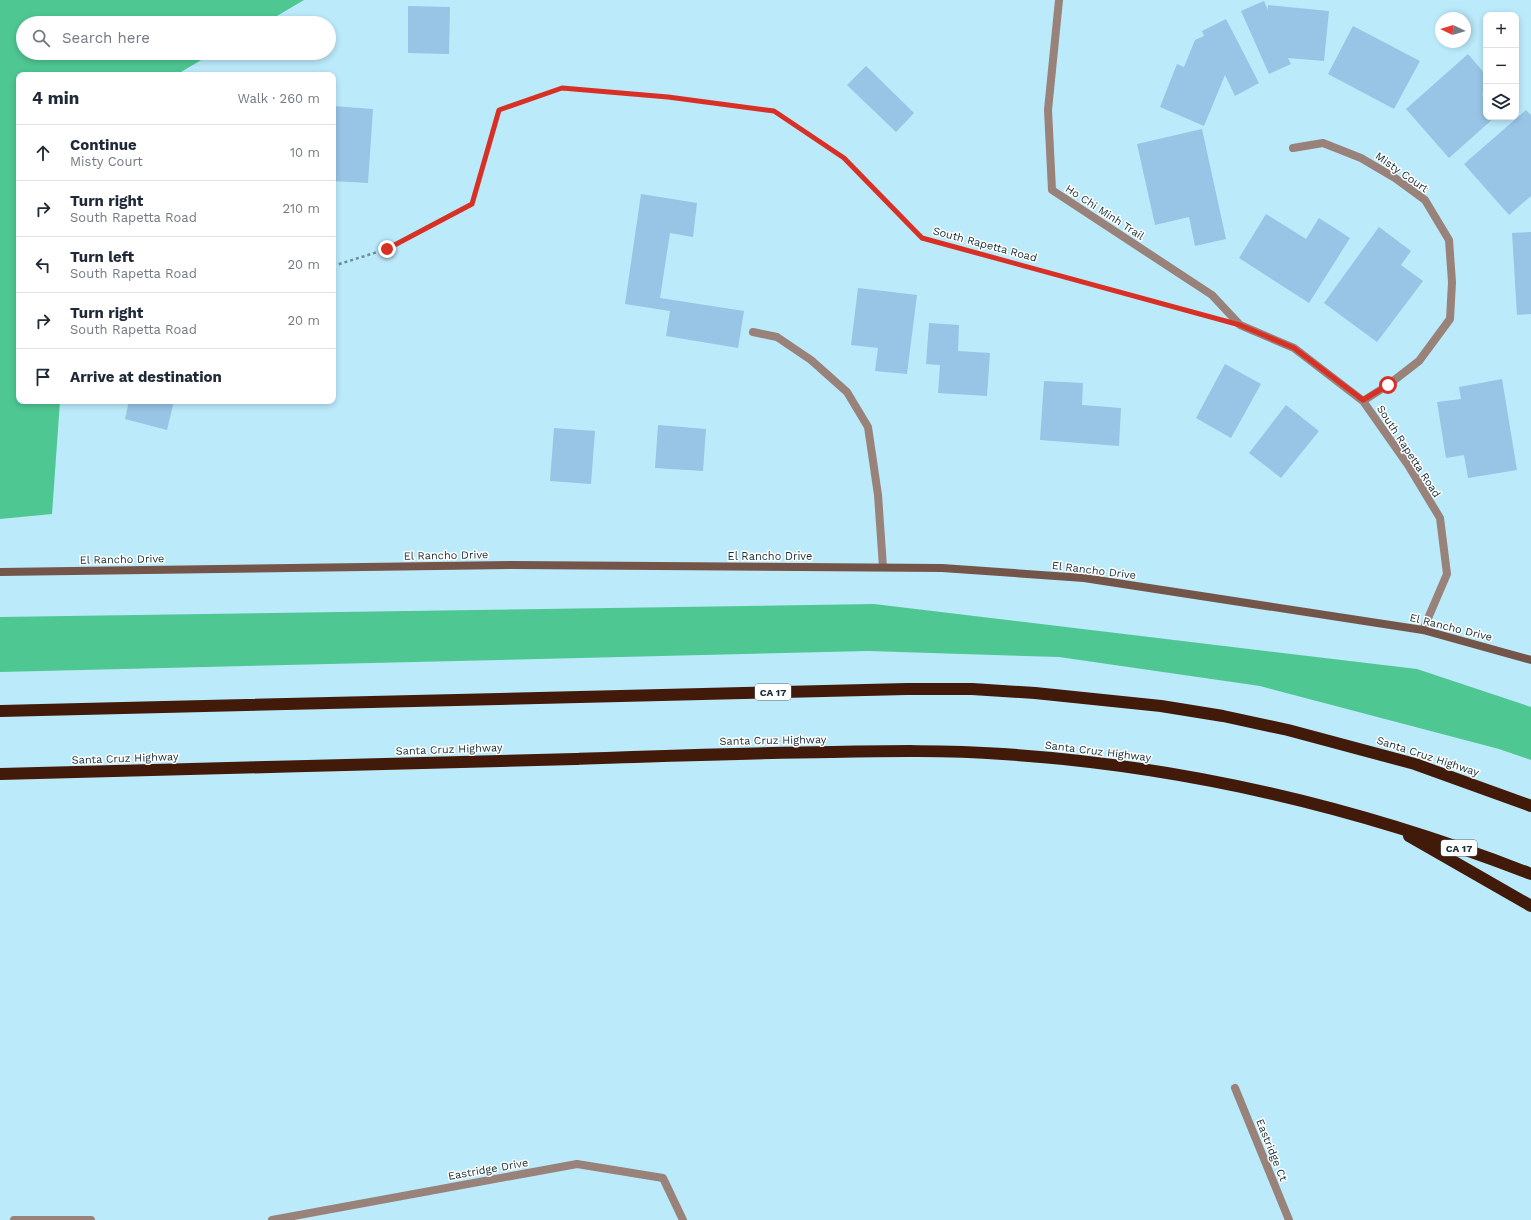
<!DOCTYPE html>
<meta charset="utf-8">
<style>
:root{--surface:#fff;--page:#f6f6f7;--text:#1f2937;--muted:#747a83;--line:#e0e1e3}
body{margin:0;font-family:"Work Sans",sans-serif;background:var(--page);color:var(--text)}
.controls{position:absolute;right:12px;top:12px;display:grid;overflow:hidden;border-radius:8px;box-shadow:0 2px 6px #0003}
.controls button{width:36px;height:36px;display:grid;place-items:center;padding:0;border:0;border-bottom:1px solid var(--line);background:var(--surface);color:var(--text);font:20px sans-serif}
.compass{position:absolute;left:1435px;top:12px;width:36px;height:36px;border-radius:50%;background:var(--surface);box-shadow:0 2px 6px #0003;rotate:274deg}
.stop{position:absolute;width:12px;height:12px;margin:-9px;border:3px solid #d93025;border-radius:50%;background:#fff}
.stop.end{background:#d93025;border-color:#fff;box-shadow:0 1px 4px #0008}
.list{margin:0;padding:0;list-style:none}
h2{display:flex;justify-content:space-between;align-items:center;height:52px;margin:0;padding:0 16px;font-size:17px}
h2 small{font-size:13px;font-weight:400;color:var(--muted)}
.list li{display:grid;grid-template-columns:26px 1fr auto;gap:12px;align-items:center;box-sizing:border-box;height:56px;padding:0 16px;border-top:1px solid var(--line)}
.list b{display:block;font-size:15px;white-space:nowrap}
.list p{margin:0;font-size:13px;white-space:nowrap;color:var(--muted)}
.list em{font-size:13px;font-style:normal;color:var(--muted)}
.icon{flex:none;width:22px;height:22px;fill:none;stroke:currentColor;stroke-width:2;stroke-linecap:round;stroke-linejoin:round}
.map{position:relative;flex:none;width:1531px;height:1220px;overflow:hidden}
.search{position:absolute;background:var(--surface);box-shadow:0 2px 6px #0003;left:16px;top:16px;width:320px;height:44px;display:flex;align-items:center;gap:10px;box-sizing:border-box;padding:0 14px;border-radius:22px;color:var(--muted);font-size:15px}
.panel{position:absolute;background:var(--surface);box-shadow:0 2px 6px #0003;left:16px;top:72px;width:320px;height:332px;border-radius:8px}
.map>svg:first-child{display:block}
.forest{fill:#4ec793}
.building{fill:#98c4e6}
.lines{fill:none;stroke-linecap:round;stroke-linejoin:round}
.path{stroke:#6b8f9b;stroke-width:2.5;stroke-dasharray:3 3;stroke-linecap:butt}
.lane{stroke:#988279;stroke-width:8}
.street{stroke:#988279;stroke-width:8}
.secondary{stroke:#745549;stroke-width:8}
.highway{stroke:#421a09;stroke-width:12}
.route{stroke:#d93025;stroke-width:5}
.labels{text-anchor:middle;stroke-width:3;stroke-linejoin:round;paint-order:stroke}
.shield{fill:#fff;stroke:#5c6d72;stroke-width:1}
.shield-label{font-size:10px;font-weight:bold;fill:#162e36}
.street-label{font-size:11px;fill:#162e36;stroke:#fff}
</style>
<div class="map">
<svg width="1531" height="1220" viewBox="0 0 1531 1220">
<rect width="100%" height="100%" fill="#bbeafb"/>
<!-- forest -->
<path class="forest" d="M0,0H304L265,23H23V53H213L176,75H19V401H60L52,514L0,519Z
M874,604L1417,669L1531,707V760L1499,749L1260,686L1059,657L868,651L0,672V617Z"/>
<!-- building -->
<path class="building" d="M1264,1L1268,10V5L1329,11L1324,61L1288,58L1291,64L1269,74L1241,11Z
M408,6L450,7L449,54L408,53Z
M1226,19L1259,83L1235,96L1225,75L1204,126L1160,107L1177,64L1184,67L1195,40L1204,36L1202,31Z
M1353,26L1420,61L1394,109L1328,74Z
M1468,54L1486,75V91L1482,95L1486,100V117H1495L1449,158L1406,109Z
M866,66L914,113L896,132L847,85Z
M333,106L373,109L368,183L333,181Z
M1526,110L1531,115V196L1509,215L1464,164Z
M1202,129L1226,239L1195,246L1189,217L1155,225L1137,144Z
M641,194L697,203L693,237L670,233L660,298L744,311L738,348L666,336L670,311L625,304Z
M1266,214L1306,239L1319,218L1350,238L1309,303L1239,258Z
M1379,227L1411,251L1401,265L1423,281L1377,342L1324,303Z
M1531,232V314L1517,315L1512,233Z
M858,288L917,295L907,374L875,371L878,348L851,345Z
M929,323L959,325L958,351L990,353L987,396L938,393L940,365L926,364Z
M1225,364L1261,384L1231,438L1196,418Z
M1502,379L1517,470L1468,478L1464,455L1446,458L1437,402L1461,399L1459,387Z
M1044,381L1083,383L1082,405L1121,408L1119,446L1040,440Z
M129,401H174L167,430L125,419Z
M1286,405L1319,431L1281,478L1249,453Z
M658,425L706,429L703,471L655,468Z
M554,428L595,431L591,484L550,481Z"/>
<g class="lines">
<!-- path -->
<path class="path" d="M333,266L387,249L472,204L499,110L562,88L669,97L774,111L844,158L921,238L1201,314"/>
<!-- lane -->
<path class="lane" d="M753,332L777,337L811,360L847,392L868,427L878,495L883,567"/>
<!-- street -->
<path class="street" d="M1059,0L1048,110L1052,190L1212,295L1240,325L1294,348L1363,401L1408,465L1440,518L1447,574L1423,630
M1293,148L1323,143L1361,158L1395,178L1425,200L1449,240L1452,282L1450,319L1419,361L1388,385L1363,401
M1235,1088L1289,1220
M14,1220H91
M272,1220L577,1164L663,1178L683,1220"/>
<!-- secondary -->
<path class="secondary" d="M0,572L513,565L942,568L1084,578L1423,630L1531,660"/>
<!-- highway -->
<path class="highway" d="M0,711L907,689H972L1035,693L1161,706L1223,716L1288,730L1415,764L1531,806
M0,774C192,769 383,764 575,759C661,756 746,753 832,752C888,751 946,750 1003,754C1187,766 1359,807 1531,874
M1409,836L1531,906"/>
</g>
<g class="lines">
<!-- route -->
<path class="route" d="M387,249L472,204L499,110L562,88L668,97L774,111L844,158L922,238L1240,325L1294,348L1363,400L1388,385"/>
</g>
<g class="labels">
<!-- shield labels -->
<g class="shield">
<rect x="755" y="684" width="36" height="16" rx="3"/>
<rect x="1441" y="840" width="36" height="16" rx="3"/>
</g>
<g class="shield-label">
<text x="773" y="696">CA 17</text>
<text x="1459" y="852">CA 17</text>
</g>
<!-- street labels -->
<g class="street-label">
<text transform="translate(1402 172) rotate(35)" y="4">Misty Court</text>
<text transform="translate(1105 212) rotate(33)" y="4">Ho Chi Minh Trail</text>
<text transform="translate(985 244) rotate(15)" y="4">South Rapetta Road</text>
<text transform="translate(1409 451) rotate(57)" y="4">South Rapetta Road</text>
<text transform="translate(446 555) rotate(-1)" y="4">El Rancho Drive</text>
<text x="770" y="560">El Rancho Drive</text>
<text transform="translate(122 559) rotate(-1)" y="4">El Rancho Drive</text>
<text transform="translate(1094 570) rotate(7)" y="4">El Rancho Drive</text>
<text transform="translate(1451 627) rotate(14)" y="4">El Rancho Drive</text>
<text transform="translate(773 740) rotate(-1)" y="4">Santa Cruz Highway</text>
<text transform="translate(449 749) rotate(-2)" y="4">Santa Cruz Highway</text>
<text transform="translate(1098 751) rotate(7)" y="4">Santa Cruz Highway</text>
<text transform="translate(1428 756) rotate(18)" y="4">Santa Cruz Highway</text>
<text transform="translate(125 758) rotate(-2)" y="4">Santa Cruz Highway</text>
<text transform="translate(1272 1150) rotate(68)" y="4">Eastridge Ct</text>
<text transform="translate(488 1169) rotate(-10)" y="4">Eastridge Drive</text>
</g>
</g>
</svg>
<div class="controls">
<button>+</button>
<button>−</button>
<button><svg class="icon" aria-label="layers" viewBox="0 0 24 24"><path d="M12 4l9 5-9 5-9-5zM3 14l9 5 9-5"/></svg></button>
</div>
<svg class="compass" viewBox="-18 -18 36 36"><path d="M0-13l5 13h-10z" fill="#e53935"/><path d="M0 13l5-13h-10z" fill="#747a83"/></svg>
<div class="stop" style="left:1388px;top:385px"></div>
<div class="stop end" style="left:387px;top:249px"></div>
<div class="search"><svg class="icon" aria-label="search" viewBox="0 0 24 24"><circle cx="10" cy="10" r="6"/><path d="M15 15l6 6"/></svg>Search here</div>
<section class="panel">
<h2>4 min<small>Walk · 260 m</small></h2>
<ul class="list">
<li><svg class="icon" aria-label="ahead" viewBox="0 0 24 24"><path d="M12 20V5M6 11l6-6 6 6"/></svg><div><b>Continue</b><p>Misty Court</p></div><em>10 m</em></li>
<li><svg class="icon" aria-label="right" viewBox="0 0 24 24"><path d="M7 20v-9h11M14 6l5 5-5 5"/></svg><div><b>Turn right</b><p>South Rapetta Road</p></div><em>210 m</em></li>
<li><svg class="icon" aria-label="left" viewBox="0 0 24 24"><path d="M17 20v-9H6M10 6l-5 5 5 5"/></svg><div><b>Turn left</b><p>South Rapetta Road</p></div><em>20 m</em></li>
<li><svg class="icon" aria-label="right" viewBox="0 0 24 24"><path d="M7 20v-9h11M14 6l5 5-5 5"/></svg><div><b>Turn right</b><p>South Rapetta Road</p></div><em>20 m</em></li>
<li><svg class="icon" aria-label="arrive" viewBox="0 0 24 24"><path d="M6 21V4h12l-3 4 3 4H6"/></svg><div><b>Arrive at destination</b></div></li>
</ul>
</section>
</div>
